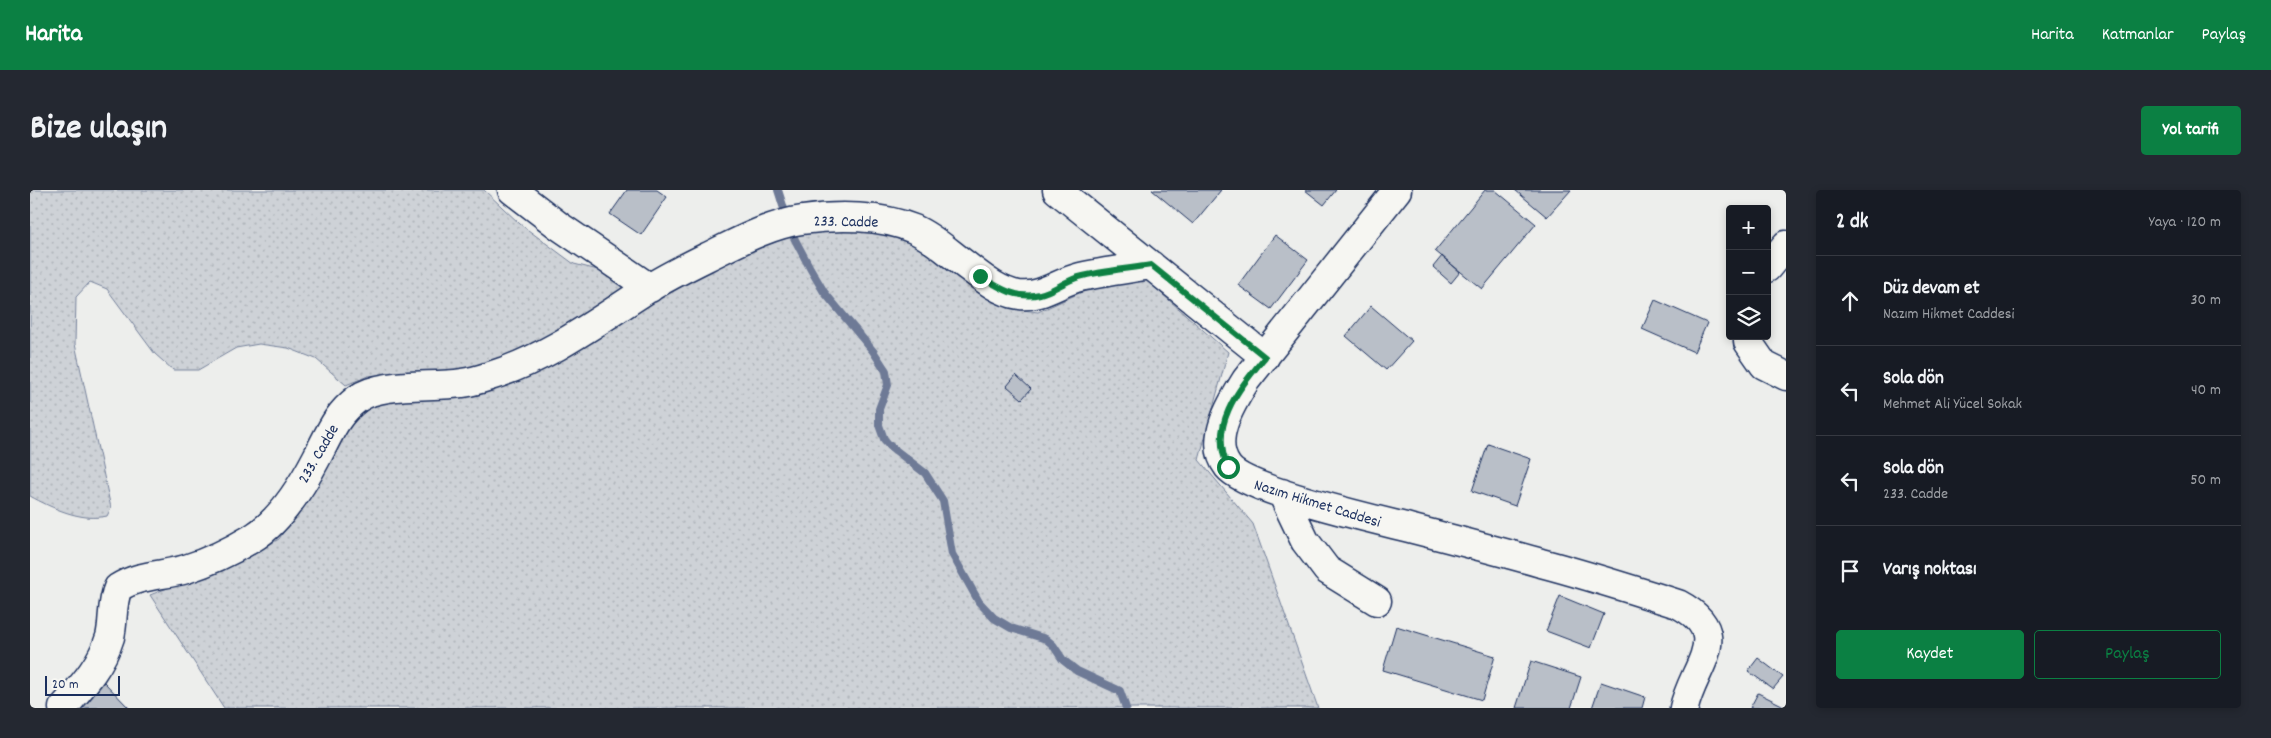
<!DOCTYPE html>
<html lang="tr">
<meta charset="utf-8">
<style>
:root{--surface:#171b24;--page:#242831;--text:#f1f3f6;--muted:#9ea1a6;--line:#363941;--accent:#0b8043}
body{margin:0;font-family:Dekko,sans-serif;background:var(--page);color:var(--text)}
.controls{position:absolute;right:15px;top:15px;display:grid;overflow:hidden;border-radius:5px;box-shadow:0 2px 8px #0003}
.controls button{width:45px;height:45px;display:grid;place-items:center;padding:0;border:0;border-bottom:1px solid var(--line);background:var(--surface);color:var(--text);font:25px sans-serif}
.scale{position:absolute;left:15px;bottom:12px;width:75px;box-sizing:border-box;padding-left:5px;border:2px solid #1b2f5e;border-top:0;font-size:14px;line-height:18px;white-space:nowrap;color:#1b2f5e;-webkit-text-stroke:4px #f6f6f2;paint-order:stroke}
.stop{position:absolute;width:15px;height:15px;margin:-11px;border:4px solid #0b8043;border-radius:50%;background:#fff}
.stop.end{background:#0b8043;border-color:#fff;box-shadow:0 1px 5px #0008}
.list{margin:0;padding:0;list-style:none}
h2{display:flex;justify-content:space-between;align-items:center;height:65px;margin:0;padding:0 20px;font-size:21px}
h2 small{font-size:16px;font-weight:400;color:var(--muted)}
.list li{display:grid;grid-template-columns:32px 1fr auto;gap:15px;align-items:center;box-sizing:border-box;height:90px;padding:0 20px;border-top:1px solid var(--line)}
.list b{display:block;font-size:19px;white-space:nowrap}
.list p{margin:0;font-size:16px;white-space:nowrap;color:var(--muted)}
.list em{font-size:16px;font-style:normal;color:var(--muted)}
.actions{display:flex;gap:10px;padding:15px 20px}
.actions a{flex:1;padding:11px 0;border:1px solid var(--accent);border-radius:5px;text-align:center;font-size:18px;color:var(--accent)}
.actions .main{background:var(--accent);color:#fff}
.icon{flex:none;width:28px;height:28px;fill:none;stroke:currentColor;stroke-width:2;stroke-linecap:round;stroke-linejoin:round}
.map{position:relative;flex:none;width:1756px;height:518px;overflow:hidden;border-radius:5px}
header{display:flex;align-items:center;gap:30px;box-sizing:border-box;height:70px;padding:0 25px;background:var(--accent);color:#fff}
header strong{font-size:24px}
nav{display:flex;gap:28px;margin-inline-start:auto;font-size:18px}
.intro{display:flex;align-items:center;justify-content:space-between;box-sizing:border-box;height:120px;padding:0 30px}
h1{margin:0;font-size:35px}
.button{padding:12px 22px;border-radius:5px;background:var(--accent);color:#fff;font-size:18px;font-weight:700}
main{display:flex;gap:30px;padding:0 30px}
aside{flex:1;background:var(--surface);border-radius:5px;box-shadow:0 2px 8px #0003}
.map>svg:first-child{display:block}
.grass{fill:url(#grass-dots);stroke:#74809a}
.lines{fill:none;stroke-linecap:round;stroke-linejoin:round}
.stream{stroke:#6e7a96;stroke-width:8}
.building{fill:#b9bfc8;stroke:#1b2f5e}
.street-casing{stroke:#1b2f5e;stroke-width:31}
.street{stroke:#f6f6f2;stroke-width:28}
.route{stroke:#0b8043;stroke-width:6}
.labels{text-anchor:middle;stroke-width:4;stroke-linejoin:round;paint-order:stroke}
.street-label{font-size:16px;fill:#1b2f5e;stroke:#f6f6f2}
</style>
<header>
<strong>Harita</strong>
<nav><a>Harita</a><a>Katmanlar</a><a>Paylaş</a></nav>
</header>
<div class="intro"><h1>Bize ulaşın</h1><a class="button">Yol tarifi</a></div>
<main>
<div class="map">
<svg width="1756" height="518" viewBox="0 0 1756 518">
<defs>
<pattern id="grass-dots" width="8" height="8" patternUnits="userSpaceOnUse" patternTransform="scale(1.25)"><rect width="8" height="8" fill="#ced2d7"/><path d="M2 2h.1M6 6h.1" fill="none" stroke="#b0b5bb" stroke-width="1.8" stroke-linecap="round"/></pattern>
</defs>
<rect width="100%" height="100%" fill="#edeeec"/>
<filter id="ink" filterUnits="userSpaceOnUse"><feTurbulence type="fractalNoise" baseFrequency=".02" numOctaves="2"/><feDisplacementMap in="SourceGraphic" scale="10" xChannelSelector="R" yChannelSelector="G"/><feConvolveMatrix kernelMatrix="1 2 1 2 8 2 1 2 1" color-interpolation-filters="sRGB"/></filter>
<g filter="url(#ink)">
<!-- grass -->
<path class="grass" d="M0,0H454L490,34L544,74L576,82L600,98L518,149L446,179L338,186L316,195L286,169L258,158L229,154L206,158L168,180H143L125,164L77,99L60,92L46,107L45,154L81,318L77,326C51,332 22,318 0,306Z
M818,37L865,45L899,61L951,101L978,118L1008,122L1054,101L1114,88L1198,162L1169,270L1223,334L1288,518H194L120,405L220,365L249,349L265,324L310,243L340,214L442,202L485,193L540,163L619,109L709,64L779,38Z"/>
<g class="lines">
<!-- stream -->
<path class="stream" d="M748,0L762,44L780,78L794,102L843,161L856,181L858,195L849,219V235L854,249L860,256L895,283L913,311L922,364L949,412L964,428L981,438L1016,449L1023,455L1033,470L1047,481L1090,501L1096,518"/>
</g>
<!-- building -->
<path class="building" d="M597,0H627L637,7L611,45L580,24Z
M1122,0H1191L1163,34Z
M1275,0H1306L1294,15Z
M1455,0H1465L1506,34L1452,99L1405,61Z
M1485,0H1541L1517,27Z
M1245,45L1278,70L1241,119L1208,95Z
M1412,66L1430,82L1421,93L1403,77Z
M1625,110L1677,133L1664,162L1612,139Z
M1341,116L1382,151L1356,180L1316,146Z
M986,185L1001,199L992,209L977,196Z
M1458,254L1501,269L1485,316L1442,301Z
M1530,406L1574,424L1561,458L1516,441Z
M1366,436L1465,466L1452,510L1353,480Z
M1728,468L1753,487L1743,499L1718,481Z
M1501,471L1551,487L1541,518H1486Z
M74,492L99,518H49Z
M1571,492L1615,507L1612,518H1562Z
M1728,503L1756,517V518H1720Z"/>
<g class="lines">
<!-- street casing -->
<g class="street-casing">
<path id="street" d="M482,0L529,36L620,98
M1027,0L1235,167
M1367,0L1216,190C1201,214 1178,251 1198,277C1217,301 1348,330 1383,339C1426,350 1469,361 1511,373C1557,385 1603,400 1648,414C1705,444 1663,476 1654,518
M1737,78L1756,55
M1718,146V152L1734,175L1756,186
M1252,303L1275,351L1297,380L1347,411
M33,518C52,496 71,476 80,447C84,431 81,414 88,398C109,384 133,386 156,379C178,372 201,361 221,349C250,332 272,296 287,267C300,243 305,226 327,209C351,191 402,198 432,193C441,192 451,189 460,186C518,168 566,132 616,100C639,85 665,73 689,61C715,48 744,34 772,30C807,25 851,25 884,39C902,47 917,61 933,73C949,85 968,102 989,105C1011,108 1029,92 1050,87C1073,82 1097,79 1121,75"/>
</g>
<!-- street -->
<use href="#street" class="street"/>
</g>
</g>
<g class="lines" filter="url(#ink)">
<!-- route -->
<path class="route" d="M950,86C968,97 987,110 1010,104C1023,101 1035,91 1049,87C1072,81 1097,79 1121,75L1235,167C1209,199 1178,235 1198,277"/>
</g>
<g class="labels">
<!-- street labels -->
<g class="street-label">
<text transform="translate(816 30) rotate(1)" y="6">233. Cadde</text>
<text transform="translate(287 263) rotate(-60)" y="6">233. Cadde</text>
<text transform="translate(1288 312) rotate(17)" y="6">Nazım Hikmet Caddesi</text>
</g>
</g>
</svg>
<div class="controls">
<button>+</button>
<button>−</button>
<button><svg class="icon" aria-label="layers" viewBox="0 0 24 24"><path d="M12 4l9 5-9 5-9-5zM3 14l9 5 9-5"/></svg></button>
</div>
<div class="scale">20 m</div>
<div class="stop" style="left:1198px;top:277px"></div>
<div class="stop end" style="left:950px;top:86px"></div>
</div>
<aside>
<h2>2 dk<small>Yaya · 120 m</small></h2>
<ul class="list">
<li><svg class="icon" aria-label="ahead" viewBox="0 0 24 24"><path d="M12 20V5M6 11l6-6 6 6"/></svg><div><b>Düz devam et</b><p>Nazım Hikmet Caddesi</p></div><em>30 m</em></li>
<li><svg class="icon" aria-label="left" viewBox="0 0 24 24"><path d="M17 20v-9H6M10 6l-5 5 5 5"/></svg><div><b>Sola dön</b><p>Mehmet Ali Yücel Sokak</p></div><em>40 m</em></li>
<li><svg class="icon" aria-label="left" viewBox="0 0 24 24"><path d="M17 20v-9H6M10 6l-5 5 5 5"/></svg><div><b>Sola dön</b><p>233. Cadde</p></div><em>50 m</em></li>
<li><svg class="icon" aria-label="arrive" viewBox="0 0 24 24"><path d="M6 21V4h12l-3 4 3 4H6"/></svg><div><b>Varış noktası</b></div></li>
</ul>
<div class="actions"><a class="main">Kaydet</a><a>Paylaş</a></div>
</aside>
</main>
